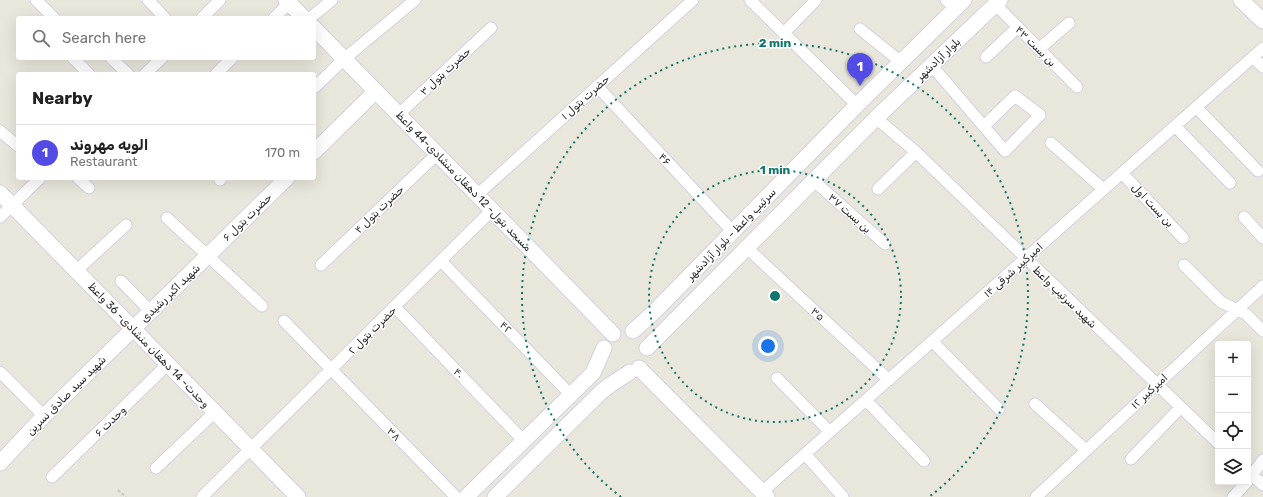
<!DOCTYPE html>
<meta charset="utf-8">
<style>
:root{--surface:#fff;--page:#f2f2f2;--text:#222;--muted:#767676;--line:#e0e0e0;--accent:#534be6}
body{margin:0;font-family:Rubik,Vazirmatn,sans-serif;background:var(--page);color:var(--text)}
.controls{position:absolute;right:12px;bottom:12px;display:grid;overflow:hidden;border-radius:4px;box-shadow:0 4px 16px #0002}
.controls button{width:36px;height:36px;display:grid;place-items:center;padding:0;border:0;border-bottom:1px solid var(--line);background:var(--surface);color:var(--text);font:20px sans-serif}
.you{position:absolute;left:768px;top:346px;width:14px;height:14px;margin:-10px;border:3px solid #fff;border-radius:50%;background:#1a73e8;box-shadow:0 0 0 6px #1a73e833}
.badge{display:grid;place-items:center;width:26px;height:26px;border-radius:50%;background:var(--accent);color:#fff;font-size:13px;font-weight:700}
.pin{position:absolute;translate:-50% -33px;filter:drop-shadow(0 1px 2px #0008)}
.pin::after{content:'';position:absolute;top:21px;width:14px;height:12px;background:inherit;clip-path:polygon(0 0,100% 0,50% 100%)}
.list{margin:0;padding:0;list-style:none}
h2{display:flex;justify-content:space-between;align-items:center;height:52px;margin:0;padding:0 16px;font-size:17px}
h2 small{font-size:13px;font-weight:400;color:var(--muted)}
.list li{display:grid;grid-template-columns:26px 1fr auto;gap:12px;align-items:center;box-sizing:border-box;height:56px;padding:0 16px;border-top:1px solid var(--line)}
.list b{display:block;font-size:15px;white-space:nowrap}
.list p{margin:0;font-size:13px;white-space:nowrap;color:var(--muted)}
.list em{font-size:13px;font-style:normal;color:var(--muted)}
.icon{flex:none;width:22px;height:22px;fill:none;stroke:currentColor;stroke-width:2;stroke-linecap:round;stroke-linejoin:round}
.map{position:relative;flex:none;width:1263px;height:497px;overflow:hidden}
.search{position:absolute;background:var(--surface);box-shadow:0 4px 16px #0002;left:16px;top:16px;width:300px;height:44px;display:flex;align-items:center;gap:10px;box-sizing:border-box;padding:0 14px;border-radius:4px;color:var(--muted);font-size:15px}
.panel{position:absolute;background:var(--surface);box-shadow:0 4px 16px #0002;left:16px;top:72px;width:300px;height:108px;border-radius:4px}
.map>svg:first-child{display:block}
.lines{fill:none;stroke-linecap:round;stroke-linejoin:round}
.street-casing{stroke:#d2d1e0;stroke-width:13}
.secondary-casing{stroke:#d2d1e0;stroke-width:17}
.path{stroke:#c7c7c7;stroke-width:2;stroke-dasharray:3 2;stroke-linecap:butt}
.street{stroke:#fff;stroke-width:11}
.secondary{stroke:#fff;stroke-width:15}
.ring{fill:none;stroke:#0f766e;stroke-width:2;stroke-dasharray:2 4}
.labels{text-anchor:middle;stroke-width:3;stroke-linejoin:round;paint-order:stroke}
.street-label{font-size:11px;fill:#282828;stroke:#fff}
.centre{fill:#0f766e;stroke:#fff;stroke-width:2}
.ring-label{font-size:12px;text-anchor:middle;font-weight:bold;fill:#0f766e;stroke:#fff;stroke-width:3;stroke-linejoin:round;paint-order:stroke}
</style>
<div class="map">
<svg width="1263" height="497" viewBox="0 0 1263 497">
<rect width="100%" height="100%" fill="#e9e7db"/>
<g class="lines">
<!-- street casing -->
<g class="street-casing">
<path id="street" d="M36,0L54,18
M148,0L165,18
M750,0L857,105
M946,0L956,8
M995,4L1077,87
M202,18L220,0
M274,18L289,3
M310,18L332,0
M860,29L901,62
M784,33L816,0
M1039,49L1069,23
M986,57L1018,27
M1253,57L1263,67
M73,58L89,74
M111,58L128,74
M932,66L1005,151L1040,115L1015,96L984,126
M145,74L162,58
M216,74L232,58
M597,86L733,232
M314,88L344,59L415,0
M1196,107L1258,171
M399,114L491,28
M876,118L916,152L1218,443
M1175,126L1230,183
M0,131L18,146
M1051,143L1103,189
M1122,173L1183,238
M78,178L89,188
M220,180L221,178
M814,181L885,244
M878,189L916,152
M477,195L693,0
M0,217L40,178
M1244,217L1263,238
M167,218L262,306
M747,248L889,380
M441,261L570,394
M321,265L437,154
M1184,265L1221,302L1246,314L1263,331
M76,271L126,225
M121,281L151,312
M395,307L523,440
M284,321L456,497
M932,341L999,409
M0,372L44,416
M777,378L830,432
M866,400L924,461
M1035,404L1086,450
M805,454L843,497
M1131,459L1180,408
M156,468L215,412
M1248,471L1263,485
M52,477L168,364
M1248,480L1263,460
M762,492L1263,48
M202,497L492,210
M1036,497L1263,286
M1233,497L1247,482"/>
</g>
<!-- secondary casing -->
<g class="secondary-casing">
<path id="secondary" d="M286,0L304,18
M1241,0L1263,21
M314,28L613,334
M314,152L376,91
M0,193L298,497
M633,331L654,312L857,105L964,0
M647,348L876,118L1000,0
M639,368L767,497
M0,463L44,416L287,178
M466,497L593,373L604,348
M495,497L601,392L610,385L630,372"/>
</g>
<!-- path -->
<path class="path" d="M118,490L126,497"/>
<!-- street -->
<use href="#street" class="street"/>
<!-- secondary -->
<use href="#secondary" class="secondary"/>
</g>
<!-- distance rings -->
<g class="ring">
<circle cx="775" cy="296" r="126"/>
<path d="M621 497A253 253 0 1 1 929 497"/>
</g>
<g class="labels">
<!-- street labels -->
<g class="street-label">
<text transform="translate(1036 46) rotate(45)" y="4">بن بست ۴۳</text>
<text transform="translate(938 59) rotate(-44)" y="4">بلوار آزادشهر</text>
<text transform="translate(445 71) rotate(-43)" y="4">حضرت بتول ۳</text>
<text transform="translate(585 97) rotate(-42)" y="4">حضرت بتول ۱</text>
<text transform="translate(665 159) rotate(47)" y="4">۴۶</text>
<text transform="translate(464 181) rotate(46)" y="4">مسجد بتول- 12 دهقان منشادی-44 واعظ</text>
<text transform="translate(1153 205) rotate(47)" y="4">بن بست اول</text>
<text transform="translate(379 209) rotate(-44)" y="4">حضرت بتول ۴</text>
<text transform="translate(850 213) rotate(42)" y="4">بن بست ۳۷</text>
<text transform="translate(247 217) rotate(-44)" y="4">حضرت بتول ۶</text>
<text transform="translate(731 234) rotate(-46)" y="4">سرتیپ واعظ - بلوار آزادشهر</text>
<text transform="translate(1013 270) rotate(-42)" y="4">۱۴ امیرکبیر شرقی</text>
<text transform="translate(170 293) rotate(-44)" y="4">شهید اکبر رشیدی</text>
<text transform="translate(1065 297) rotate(44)" y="4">شهید سرتیپ واعظ</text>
<text transform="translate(818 314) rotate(43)" y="4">۳۵</text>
<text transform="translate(506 327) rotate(46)" y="4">۴۲</text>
<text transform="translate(372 330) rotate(-45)" y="4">حضرت بتول ۲</text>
<text transform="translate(149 345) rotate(46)" y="4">وحدت- 14 دهقان منشادی- 36 واعظ</text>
<text transform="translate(459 373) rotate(46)" y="4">۴۰</text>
<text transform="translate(1149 391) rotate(-43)" y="4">امیرکبیر ۱۲</text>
<text transform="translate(66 395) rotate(-45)" y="4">شهید سید صادق نسرین</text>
<text transform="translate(110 421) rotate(-44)" y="4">وحدت ۶</text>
<text transform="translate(394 434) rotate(45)" y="4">۳۸</text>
</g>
</g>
<circle cx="775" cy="296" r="6" class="centre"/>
<g class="ring-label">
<text x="775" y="47">2 min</text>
<text x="775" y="174">1 min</text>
</g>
</svg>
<div class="controls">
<button>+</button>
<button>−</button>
<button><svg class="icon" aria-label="locate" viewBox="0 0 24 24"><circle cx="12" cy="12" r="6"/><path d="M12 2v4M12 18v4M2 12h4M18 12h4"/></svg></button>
<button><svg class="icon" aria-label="layers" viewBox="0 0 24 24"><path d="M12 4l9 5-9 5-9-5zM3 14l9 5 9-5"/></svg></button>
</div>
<div class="you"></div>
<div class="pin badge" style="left:860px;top:86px">1</div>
<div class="search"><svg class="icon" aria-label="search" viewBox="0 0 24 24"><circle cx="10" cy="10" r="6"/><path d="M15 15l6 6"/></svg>Search here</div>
<section class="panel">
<h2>Nearby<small></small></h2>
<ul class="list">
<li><span class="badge">1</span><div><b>الویه مهروند</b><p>Restaurant</p></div><em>170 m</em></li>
</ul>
</section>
</div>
